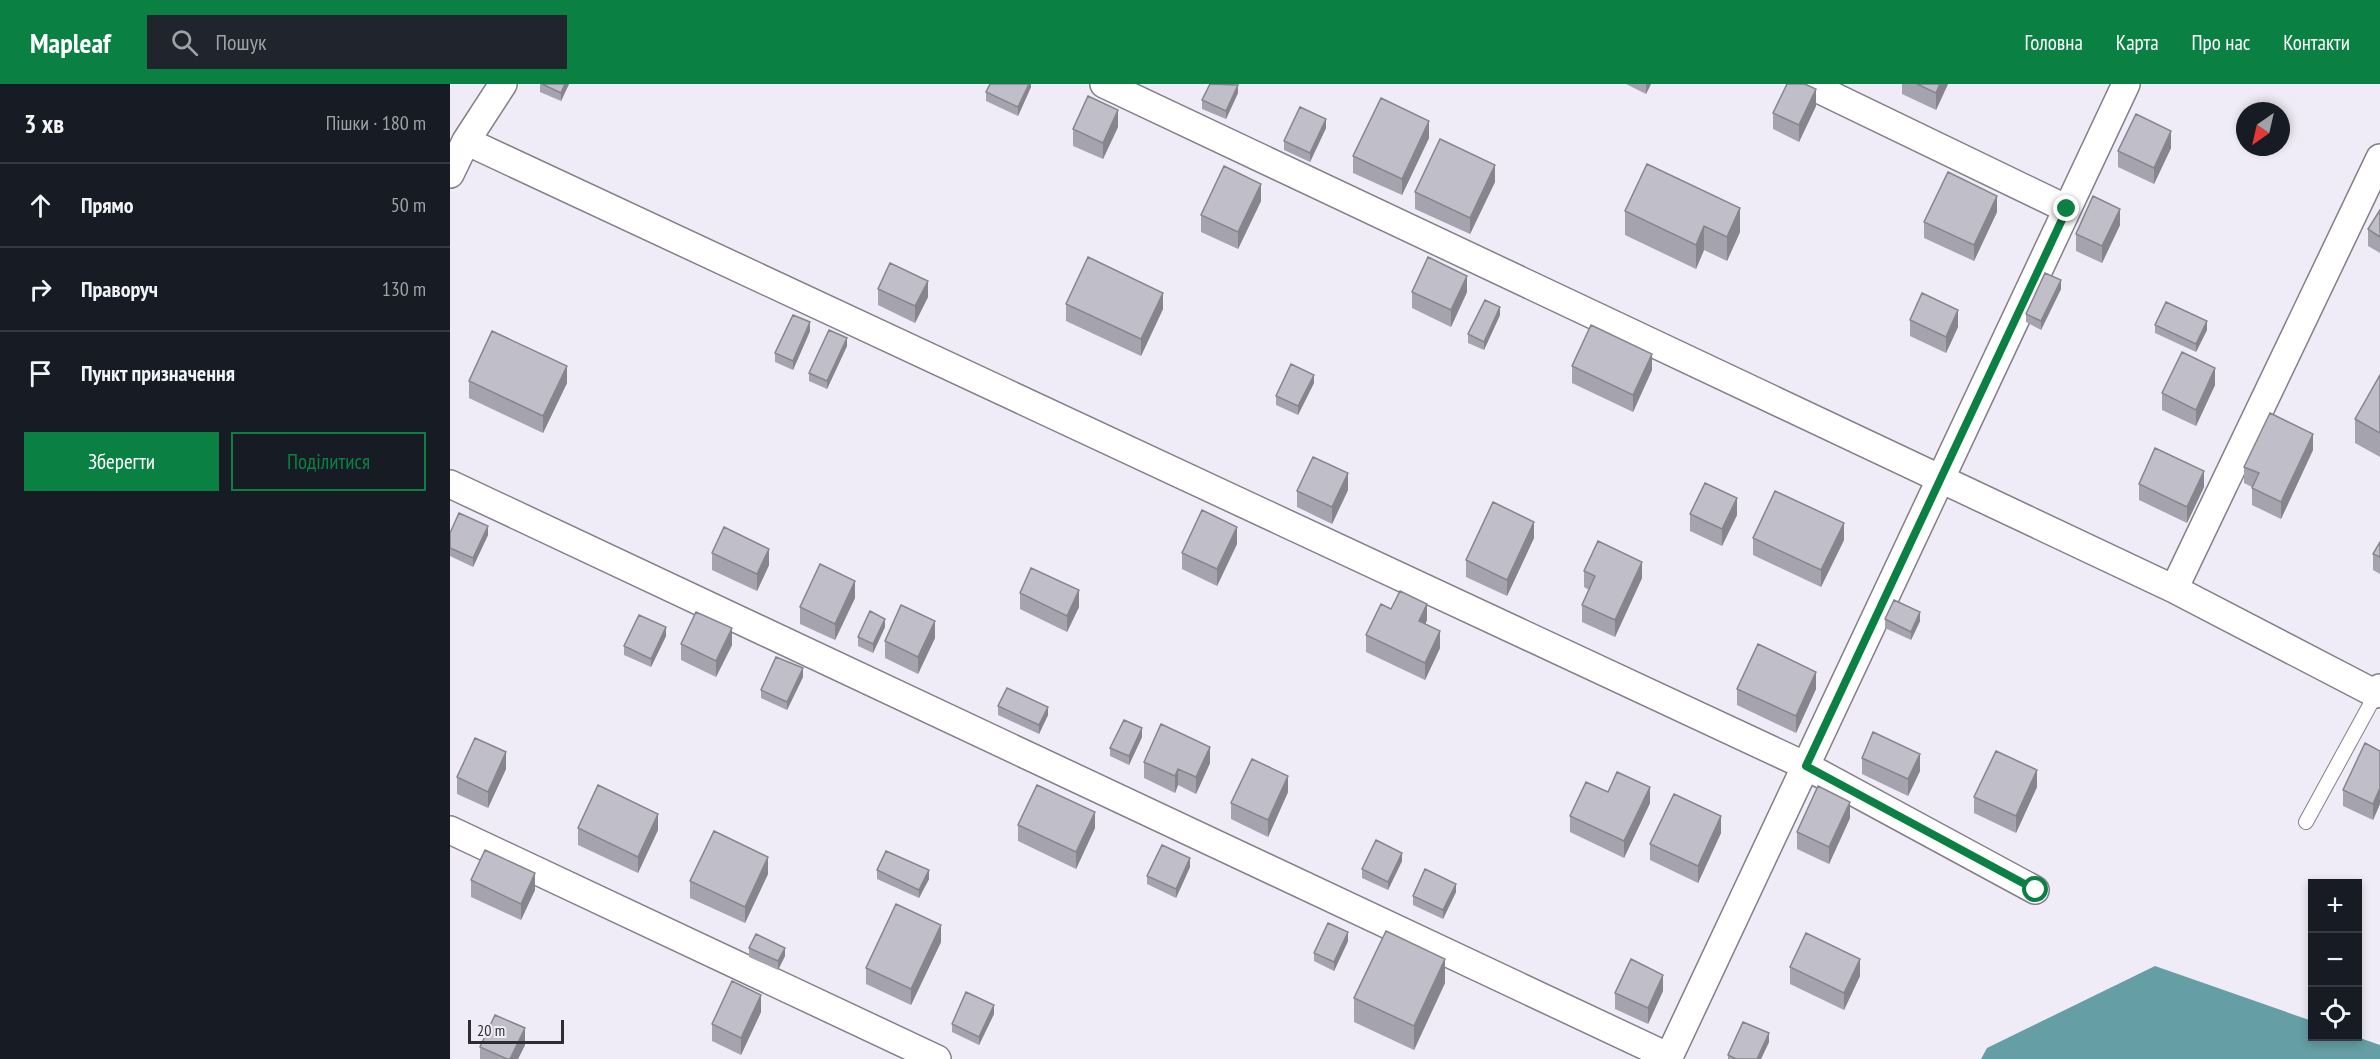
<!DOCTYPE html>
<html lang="uk">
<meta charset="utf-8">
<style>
:root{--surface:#171b24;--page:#20242c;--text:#f1f3f6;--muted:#9ea1a6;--line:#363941;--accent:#0b8043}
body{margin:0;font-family:"PT Sans Narrow",sans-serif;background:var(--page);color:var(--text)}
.controls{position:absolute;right:18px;bottom:18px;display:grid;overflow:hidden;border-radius:0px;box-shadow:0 3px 9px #0003}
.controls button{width:54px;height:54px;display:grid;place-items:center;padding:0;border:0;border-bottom:2px solid var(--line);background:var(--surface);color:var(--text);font:30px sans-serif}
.compass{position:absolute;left:1786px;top:18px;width:54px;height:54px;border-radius:50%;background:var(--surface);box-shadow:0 3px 9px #0003;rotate:214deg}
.scale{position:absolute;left:18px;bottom:15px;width:96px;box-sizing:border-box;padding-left:6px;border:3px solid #2e2d31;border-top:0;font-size:16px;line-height:21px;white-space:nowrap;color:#2e2d31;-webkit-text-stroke:4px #f0ecf7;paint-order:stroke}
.stop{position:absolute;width:18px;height:18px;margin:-14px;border:4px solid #0b8043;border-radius:50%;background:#fff}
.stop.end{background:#0b8043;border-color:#fff;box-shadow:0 2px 6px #0008}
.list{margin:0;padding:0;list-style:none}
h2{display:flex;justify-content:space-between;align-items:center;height:78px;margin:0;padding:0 24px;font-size:26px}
h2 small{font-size:20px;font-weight:400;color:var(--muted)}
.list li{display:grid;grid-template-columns:39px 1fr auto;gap:18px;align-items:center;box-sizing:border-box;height:84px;padding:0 24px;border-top:2px solid var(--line)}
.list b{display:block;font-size:22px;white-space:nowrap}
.list em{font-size:20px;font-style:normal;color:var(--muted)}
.actions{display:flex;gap:12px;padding:18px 24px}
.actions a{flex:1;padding:14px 0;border:2px solid var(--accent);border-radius:0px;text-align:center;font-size:21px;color:var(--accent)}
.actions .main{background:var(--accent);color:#fff}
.icon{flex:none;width:33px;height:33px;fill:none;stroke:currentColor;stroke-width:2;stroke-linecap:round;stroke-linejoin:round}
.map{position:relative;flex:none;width:1930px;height:975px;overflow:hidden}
header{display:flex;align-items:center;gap:36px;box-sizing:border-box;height:84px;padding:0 30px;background:var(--accent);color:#fff}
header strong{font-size:28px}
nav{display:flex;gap:33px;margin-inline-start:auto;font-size:21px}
.search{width:420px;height:54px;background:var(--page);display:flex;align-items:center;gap:15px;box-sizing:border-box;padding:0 21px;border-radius:0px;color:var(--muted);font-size:22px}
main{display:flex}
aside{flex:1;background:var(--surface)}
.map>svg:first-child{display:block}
.water{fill:#659ea4}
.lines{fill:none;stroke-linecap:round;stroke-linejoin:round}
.service-casing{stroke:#837f89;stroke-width:16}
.minor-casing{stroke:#837f89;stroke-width:30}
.service{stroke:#fff;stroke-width:14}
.minor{stroke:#fff;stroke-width:27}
.wall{fill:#a5a3ad}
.shaded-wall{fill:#86858d}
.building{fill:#c0bec9;stroke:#86858d;stroke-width:1.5}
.route{stroke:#0b8043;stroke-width:8}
</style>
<header>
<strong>Mapleaf</strong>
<div class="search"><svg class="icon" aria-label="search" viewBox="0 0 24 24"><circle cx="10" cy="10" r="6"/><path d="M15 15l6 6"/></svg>Пошук</div>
<nav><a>Головна</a><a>Карта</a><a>Про нас</a><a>Контакти</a></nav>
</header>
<main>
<aside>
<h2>3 хв<small>Пішки · 180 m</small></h2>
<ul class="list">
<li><svg class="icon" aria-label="ahead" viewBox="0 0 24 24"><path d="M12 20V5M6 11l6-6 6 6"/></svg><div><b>Прямо</b></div><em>50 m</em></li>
<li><svg class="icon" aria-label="right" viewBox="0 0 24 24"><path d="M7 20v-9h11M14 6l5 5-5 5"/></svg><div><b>Праворуч</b></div><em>130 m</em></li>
<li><svg class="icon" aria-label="arrive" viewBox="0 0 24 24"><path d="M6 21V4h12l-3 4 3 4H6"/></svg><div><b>Пункт призначення</b></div></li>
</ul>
<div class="actions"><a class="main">Зберегти</a><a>Поділитися</a></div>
</aside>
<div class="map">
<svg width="1930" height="975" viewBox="0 0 1930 975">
<rect width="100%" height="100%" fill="#f0ecf7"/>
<!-- water -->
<path class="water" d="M1705,882L1862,937V952L1907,953L1930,961V975H1531L1537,964Z"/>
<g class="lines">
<!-- service casing -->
<g class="service-casing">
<path id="service" d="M1856,738L1926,610"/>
</g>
<!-- minor casing -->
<g class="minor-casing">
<path id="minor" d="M654,0L1724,505L1926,610L1930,604
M1358,0L1617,125
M16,57L1356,682L1585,806
M0,90L16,57L53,0
M0,400L1219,973
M1724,505L1930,74
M0,746L487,975
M1218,975L1676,0"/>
</g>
<!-- service -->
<use href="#service" class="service"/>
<!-- minor -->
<use href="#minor" class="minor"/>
</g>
<!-- wall -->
<path class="wall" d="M90,0H119L111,17L90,8Z
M581,0V3L568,32L536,17V8Z
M1176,0H1201L1196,10Z
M1452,0H1498L1486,26L1452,10Z
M788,9L776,35L752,25V16Z
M1366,22L1349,58L1323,45V29Z
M668,43L653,75L623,62V45Z
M876,44L860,78L834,66V57Z
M979,54L952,111L903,89V72Z
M1721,64L1704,100L1668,83V67Z
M1045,98L1020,150L965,125V108Z
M811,117L788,165L751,148V131Z
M1930,126V169L1918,162V145Z
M1175,127L1290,148L1277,177L1254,166L1246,185L1175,151Z
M1547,128L1524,177L1474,154V138Z
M1670,141L1652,179L1626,167V150Z
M428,205L478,213L465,239L428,221Z
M1611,205L1591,246L1576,238V230Z
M962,208H1017L1001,243L962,224Z
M616,220L713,225L691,272L616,237Z
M1050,231L1034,266L1018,259V250Z
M1460,236L1508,243L1496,269L1460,252Z
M1705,241L1757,246L1746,268L1705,249Z
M360,247L343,286L325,278V269Z
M397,262L377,305L359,297V289Z
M1122,282L1202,286L1183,328L1122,299Z
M1930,291V373L1905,359V335Z
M19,297L117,299L93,349L19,314Z
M864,299L848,331L826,321V312Z
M1765,301L1746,342L1712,326V309Z
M1863,366L1831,435L1802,421V403L1794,399V383Z
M1689,400L1754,403L1737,439L1689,416Z
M898,406L882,440L847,423V407Z
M1240,430L1287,431L1272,462L1240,447Z
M0,449L38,451L23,483L0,472Z
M1084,454L1057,512L1016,493V476Z
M1303,454L1394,456L1371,503L1303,471Z
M1930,458V490L1923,486V470Z
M787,460L767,502L732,485V469Z
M262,469L319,481L307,507L262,486Z
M1134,487L1192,494L1165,553L1132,538V521L1139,506L1134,503Z
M570,509L629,523L617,548L570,525Z
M405,514L385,556L350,540V523Z
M941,525L977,536L975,540L990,564L975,596L916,568V551Z
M1435,535L1470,537L1461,556L1435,544Z
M435,543L423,569L408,562V553Z
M216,552L201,583L174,571V562Z
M485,554L468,590L435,574V557Z
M231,560L282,561L266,593L231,576Z
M353,593L337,626L311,614V606Z
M1287,605H1366L1346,649L1287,621Z
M548,622L598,631L589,650L548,631Z
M692,653L679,681L660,672V664Z
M1930,667V720L1923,736L1893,722V706Z
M1412,674L1470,687L1458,712L1412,690Z
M694,678L760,679L746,710L728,701L725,709L694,694Z
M56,685L38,724L7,710V693Z
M1587,703L1566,749L1524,729V713Z
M838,708L818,753L781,735V719Z
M1158,708L1200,719L1174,774L1120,748V732Z
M1400,734L1379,780L1347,765V748Z
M568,741L645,744L626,785L568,757Z
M128,744L208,746L188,789L128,761Z
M1271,749L1248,799L1200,776V760Z
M952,777L938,806L912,794V785Z
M740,783L726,814L697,800V792Z
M427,786L479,795L469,814L427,795Z
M318,790L295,839L240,814V797Z
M21,796L85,806L71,836L21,813Z
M1006,808L993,835L963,821V812Z
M898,857L884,887L864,877V869Z
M491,858L461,921L416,900V884Z
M299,864L335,872L328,886L299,873Z
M1340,883L1410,892L1394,926L1340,900Z
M995,899L964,966L904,938V914Z
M1213,907L1198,940L1165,925V909Z
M311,928L291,971L262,957V940Z
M544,930L529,961L502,948V940Z
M1319,958L1311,975H1278V971Z
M75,961L68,975H30V963Z"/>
<!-- shaded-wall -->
<path class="shaded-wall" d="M115,0H119L111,17V9Z
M579,0H581V3L568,32V23Z
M1196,0H1201L1196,10Z
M1490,0H1498L1486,26V9Z
M788,1V9L776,35V27Z
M1366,5V22L1349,58V41Z
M668,26V43L653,75V59Z
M876,35V44L860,78V69Z
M979,37V54L952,111V95Z
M1721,47V64L1704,100V84Z
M1045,81V98L1020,150V134Z
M811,100V117L788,165V148Z
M1547,112V128L1524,177V161Z
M1290,124V148L1277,177V153Z
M1670,125V141L1652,179V162Z
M1254,142V166L1246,185V161Z
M1017,192V208L1001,243V226Z
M1611,196V205L1591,246V237Z
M478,197V213L465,239V222Z
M713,209V225L691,272V255Z
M1050,223V231L1034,266V258Z
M1508,226V243L1496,269V253Z
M1757,237V246L1746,268V260Z
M360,238V247L343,286V277Z
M397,254V262L377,305V297Z
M1202,270V286L1183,328V311Z
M117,282V299L93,349V332Z
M1765,284V301L1746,342V326Z
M864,291V299L848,331V322Z
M1863,350V366L1831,435V418Z
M1754,387V403L1737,439V423Z
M898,389V406L882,440V423Z
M1287,414V431L1272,462V445Z
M1084,438V454L1057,512V496Z
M1394,439V456L1371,503V486Z
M38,442V451L23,483V474Z
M787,443V460L767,502V485Z
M319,465V481L307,507V490Z
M1192,478V494L1165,553V536Z
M405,497V514L385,556V540Z
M629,506V523L617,548V532Z
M977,520V536L969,554V537Z
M1470,528V537L1461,556V548Z
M435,535V543L423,569V560Z
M485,537V554L468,590V573Z
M216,543V552L201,583V575Z
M282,544V561L266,593V577Z
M990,547V564L975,596V579Z
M353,584V593L337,626V618Z
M1366,588V605L1346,649V632Z
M598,623V631L589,650V641Z
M692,644V653L679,681V672Z
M760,663V679L746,710V693Z
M56,668V685L38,724V708Z
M1470,670V687L1458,712V695Z
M728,685V701L725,709V692Z
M1587,686V703L1566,749V732Z
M838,692V708L818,753V736Z
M1200,703V719L1174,774V757Z
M1930,704V720L1923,736V720Z
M1400,718V734L1379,780V763Z
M645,728V744L626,785V768Z
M208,730V746L188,789V773Z
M1271,732V749L1248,799V782Z
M952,769V777L938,806V798Z
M318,773V790L295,839V823Z
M740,774V783L726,814V805Z
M479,786V795L469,814V806Z
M85,789V806L71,836V820Z
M1006,800V808L993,835V826Z
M491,841V858L461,921V905Z
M898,848V857L884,887V878Z
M335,864V872L328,886V877Z
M995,875V899L964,966V942Z
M1410,875V892L1394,926V909Z
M1213,891V907L1198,940V924Z
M311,911V928L291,971V954Z
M544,921V930L529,961V953Z
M75,944V961L68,975H60Z
M1319,949V958L1311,975H1307Z"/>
<!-- building -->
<path class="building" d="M92,0H115L111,9Z
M540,0H579L568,23L536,8Z
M760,0L788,1L776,27L752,16Z
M1337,0H1355L1366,5L1349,41L1323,29Z
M1467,0H1490L1486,9Z
M638,12L668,26L653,59L623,45Z
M931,14L979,37L952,95L903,72Z
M850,23L876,35L860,69L834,57Z
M1686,30L1721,47L1704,84L1668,67Z
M990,55L1045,81L1020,134L965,108Z
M1197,80L1290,124L1277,153L1254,142L1246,161L1175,127Z
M774,82L811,100L788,148L751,131Z
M1498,88L1547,112L1524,161L1474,138Z
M1643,112L1670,125L1652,162L1626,150Z
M1930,126V153L1918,145Z
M638,173L713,209L691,255L616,220Z
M978,173L1017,192L1001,226L962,208Z
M440,179L478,197L465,222L428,205Z
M1595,189L1611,196L1591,237L1576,230Z
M1472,209L1508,226L1496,253L1460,236Z
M1035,216L1050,223L1034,258L1018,250Z
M1716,218L1757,237L1746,260L1705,241Z
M343,231L360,238L343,277L325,269Z
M1141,241L1202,270L1183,311L1122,282Z
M379,246L397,254L377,297L359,289Z
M42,247L117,282L93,332L19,297Z
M1732,268L1765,284L1746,326L1712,309Z
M841,280L864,291L848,322L826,312Z
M1930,291V349L1905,335Z
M1820,329L1863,350L1831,418L1802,404L1809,389L1794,383Z
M1705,364L1754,387L1737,423L1689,400Z
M863,373L898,389L882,423L847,407Z
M1255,399L1287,414L1272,445L1240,430Z
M1325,407L1394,439L1371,486L1303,454Z
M1043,418L1084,438L1057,496L1016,476Z
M752,426L787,443L767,485L732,469Z
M9,429L38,442L23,474L0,464V449Z
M274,443L319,465L307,490L262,469Z
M1148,457L1192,478L1165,536L1132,521L1145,492L1134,487Z
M1930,458V473L1923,470Z
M370,480L405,497L385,540L350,523Z
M581,484L629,506L617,532L570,509Z
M950,507L977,520L969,537L990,547L975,579L916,551L931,520L941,525Z
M1444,516L1470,528L1461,548L1435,535Z
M451,521L485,537L468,573L435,557Z
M420,527L435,535L423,560L408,553Z
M246,528L282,544L266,577L231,560Z
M189,531L216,543L201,575L174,562Z
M1308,560L1366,588L1346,632L1287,605Z
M326,573L353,584L337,618L311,606Z
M557,604L598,623L589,641L548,622Z
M674,636L692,644L679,672L660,664Z
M711,640L760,663L746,693L728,685L725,692L694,678Z
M1423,648L1470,670L1458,695L1412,674Z
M25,654L56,668L38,708L7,693Z
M1915,659L1930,667V704L1923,720L1893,706Z
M1546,667L1587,686L1566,732L1524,713Z
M802,675L838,692L818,736L781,719Z
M1167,688L1200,703L1174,757L1120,732L1136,698L1158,708Z
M148,701L208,730L188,773L128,744Z
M587,701L645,728L626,768L568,741Z
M1368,702L1400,718L1379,763L1347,748Z
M1224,710L1271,732L1248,782L1200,760Z
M264,747L318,773L295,823L240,797Z
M926,756L952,769L938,798L912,785Z
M712,761L740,774L726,805L697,792Z
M35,766L85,789L71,820L21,796Z
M436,767L479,786L469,806L427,786Z
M975,785L1006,800L993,826L963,812Z
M446,820L491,841L461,905L416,884Z
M878,839L898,848L884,878L864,869Z
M936,847L995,875L964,942L904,914Z
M1356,849L1410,875L1394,909L1340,883Z
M306,850L335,864L328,877L299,864Z
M1181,875L1213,891L1198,924L1165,909Z
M282,897L311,911L291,954L262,940Z
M516,908L544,921L529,953L502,940Z
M45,931L75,944L60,975H57L30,963Z
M1293,938L1319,949L1307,975H1286L1278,971Z"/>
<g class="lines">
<!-- route -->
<path class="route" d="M1586,806L1356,682L1617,125"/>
</g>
</svg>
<div class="controls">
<button>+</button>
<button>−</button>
<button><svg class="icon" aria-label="locate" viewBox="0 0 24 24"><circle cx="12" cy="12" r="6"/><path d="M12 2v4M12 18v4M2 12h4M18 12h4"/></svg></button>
</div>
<svg class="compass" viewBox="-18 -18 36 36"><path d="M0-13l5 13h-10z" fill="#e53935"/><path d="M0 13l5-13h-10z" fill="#9ea1a6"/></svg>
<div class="scale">20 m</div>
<div class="stop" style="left:1586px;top:806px"></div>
<div class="stop end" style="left:1617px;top:125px"></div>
</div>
</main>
